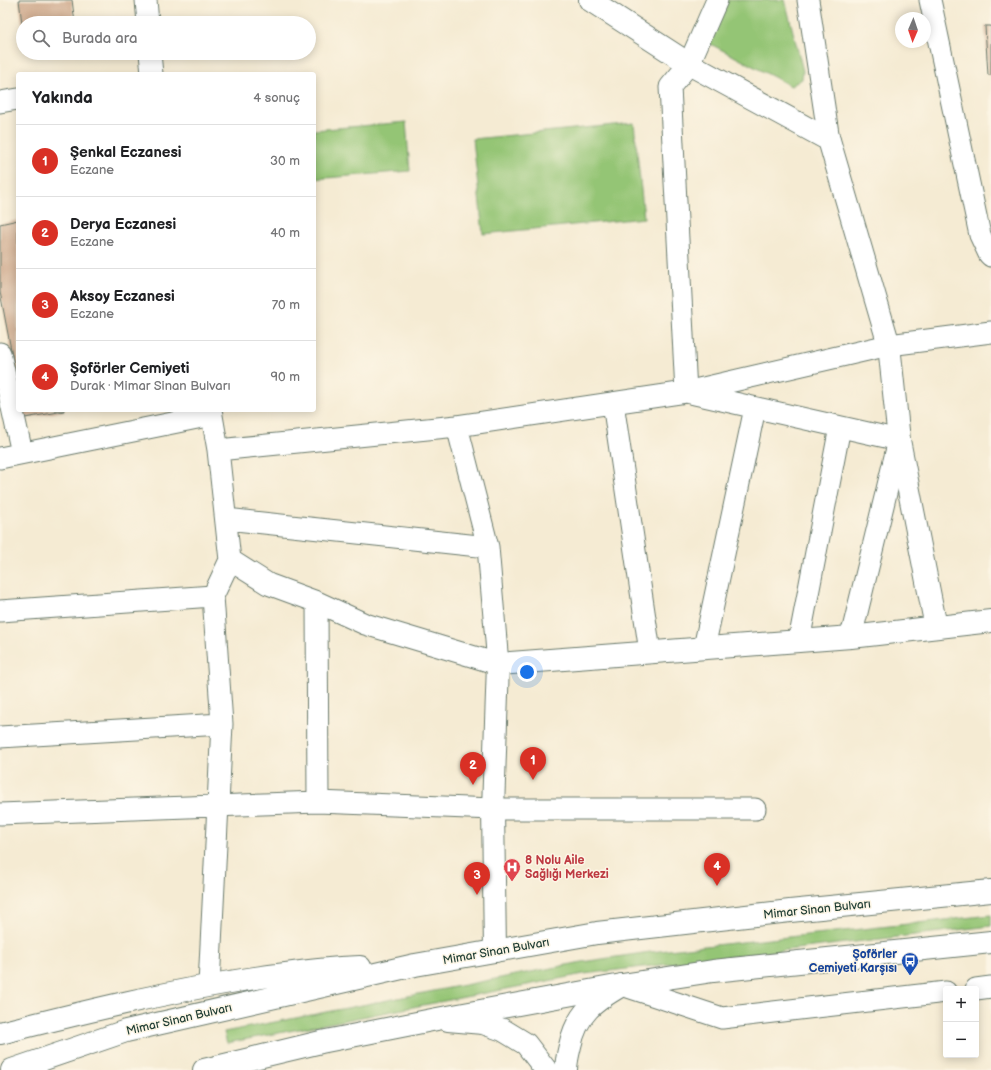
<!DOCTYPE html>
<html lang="tr">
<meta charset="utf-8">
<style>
:root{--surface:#fff;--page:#f6f6f6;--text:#202124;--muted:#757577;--line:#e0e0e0;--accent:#d93025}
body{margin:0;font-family:"Balsamiq Sans",sans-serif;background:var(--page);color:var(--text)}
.controls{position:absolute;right:12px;bottom:12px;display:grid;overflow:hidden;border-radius:4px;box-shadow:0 2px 10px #0003}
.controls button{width:36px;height:36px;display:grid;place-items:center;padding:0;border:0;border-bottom:1px solid var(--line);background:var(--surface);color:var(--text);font:20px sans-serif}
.compass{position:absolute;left:895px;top:12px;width:36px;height:36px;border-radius:50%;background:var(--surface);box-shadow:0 2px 10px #0003;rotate:182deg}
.you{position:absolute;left:527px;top:672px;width:14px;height:14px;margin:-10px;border:3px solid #fff;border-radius:50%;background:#1a73e8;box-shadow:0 0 0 6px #1a73e833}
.badge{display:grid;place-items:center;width:26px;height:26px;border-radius:50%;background:var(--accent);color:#fff;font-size:13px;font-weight:700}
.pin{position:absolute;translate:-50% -33px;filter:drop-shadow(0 1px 2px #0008)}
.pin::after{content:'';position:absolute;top:21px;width:14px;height:12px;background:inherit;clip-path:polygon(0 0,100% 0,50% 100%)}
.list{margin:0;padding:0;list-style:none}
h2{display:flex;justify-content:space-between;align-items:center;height:52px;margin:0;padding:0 16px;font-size:17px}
h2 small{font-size:13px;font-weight:400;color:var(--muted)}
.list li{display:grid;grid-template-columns:26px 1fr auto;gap:12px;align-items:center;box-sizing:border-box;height:72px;padding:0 16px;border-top:1px solid var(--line)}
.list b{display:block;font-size:15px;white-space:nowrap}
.list p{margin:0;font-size:13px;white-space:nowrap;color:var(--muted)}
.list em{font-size:13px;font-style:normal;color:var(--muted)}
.icon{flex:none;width:22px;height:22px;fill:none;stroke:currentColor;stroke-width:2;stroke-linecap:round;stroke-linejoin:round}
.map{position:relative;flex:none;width:991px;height:1070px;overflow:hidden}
.search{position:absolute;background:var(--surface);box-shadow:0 2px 10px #0003;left:16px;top:16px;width:300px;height:44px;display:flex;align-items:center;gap:10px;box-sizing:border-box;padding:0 14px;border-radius:22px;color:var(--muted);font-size:15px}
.panel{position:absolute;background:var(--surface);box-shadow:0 2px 10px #0003;left:16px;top:72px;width:300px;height:340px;border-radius:4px}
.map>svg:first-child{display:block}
.green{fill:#94c575;stroke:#5a8154}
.building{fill:#cea88b}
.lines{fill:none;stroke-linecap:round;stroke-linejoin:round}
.minor-casing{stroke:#6a7a6c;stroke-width:23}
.tertiary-casing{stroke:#6a7a6c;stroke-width:24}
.trunk-casing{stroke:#6a7a6c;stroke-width:24}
.minor{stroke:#fff;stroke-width:21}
.tertiary{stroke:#fff;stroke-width:22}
.trunk{stroke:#fff;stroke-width:22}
.labels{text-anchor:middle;stroke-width:3;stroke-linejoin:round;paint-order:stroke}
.health-label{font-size:12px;font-weight:bold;fill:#be3a42;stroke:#fcf5e5;text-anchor:start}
.street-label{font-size:12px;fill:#1f3d34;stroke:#fcf5e5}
.transit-label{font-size:12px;font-weight:bold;fill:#164399;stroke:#fcf5e5;text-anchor:end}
</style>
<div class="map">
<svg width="991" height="1070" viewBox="0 0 991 1070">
<rect width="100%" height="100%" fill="#fcf5e5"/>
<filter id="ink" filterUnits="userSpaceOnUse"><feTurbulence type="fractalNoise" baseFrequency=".025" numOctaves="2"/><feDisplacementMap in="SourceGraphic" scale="8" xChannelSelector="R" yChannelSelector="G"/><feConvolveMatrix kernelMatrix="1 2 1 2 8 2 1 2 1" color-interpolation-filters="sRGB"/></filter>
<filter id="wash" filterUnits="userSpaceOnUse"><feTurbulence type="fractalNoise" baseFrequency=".012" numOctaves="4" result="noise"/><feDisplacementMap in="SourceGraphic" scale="16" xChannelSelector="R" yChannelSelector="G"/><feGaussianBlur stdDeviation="0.9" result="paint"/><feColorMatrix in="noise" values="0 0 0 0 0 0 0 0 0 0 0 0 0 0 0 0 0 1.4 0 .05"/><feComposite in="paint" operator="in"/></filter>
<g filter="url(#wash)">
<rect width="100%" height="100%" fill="#f5ebd3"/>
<!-- green -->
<path class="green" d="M712,0H785L803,71L802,79L791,86L699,38Z
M406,122L410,171L314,179V130Z
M634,123L644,218L483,234L473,139Z
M991,915V926L584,974L227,1043L224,1032L582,962L650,952Z"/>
<g id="blocks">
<!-- building -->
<path class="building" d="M19,0H72L75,23H22Z
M985,26H991V75H988Z
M18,220V381H17L0,292V224Z
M23,410H64V411L25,418Z"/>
</g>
</g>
<g filter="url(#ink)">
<use href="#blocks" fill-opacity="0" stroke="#6a7a6c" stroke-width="1"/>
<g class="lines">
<!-- minor casing -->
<g class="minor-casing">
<path id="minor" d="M146,0L148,23
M717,0L689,64L670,87L686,392L899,440L851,637
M808,0L829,140
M930,0L980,235L989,254L991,256
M150,53L152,74
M0,102L18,99
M0,353L22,453
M613,403L650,652
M218,450L457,426L686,392L889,345L991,332
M0,458L212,415
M226,519L488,547
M230,560L268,584L317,602L365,624L498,664L488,547L457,426
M317,602L318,802
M0,611L213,596
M799,641L840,427
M704,648L755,408
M0,737L222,724
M0,814L318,802L493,809H755
M209,985L222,724L213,596L230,560L218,450L211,410
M622,985L722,1018L946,992
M976,989L991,987"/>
</g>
<!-- tertiary casing -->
<g class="tertiary-casing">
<path id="tertiary" d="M590,0L689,64L829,140L889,345L899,440L936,627
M495,951L493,809L498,664L851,637L991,621
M448,1020L483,1023L503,1030L526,1044L546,1070
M566,1070C566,1062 568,1054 570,1046C577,1013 594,1001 622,985"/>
</g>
<!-- trunk casing -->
<g class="trunk-casing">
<path id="trunk" d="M0,1033C84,1012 169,991 255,978C290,973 325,968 360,967
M12,1070L126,1031L415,965L597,933L790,911L991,891
M204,1070L321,1042L437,1019L622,985L713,971L991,942"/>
</g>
<!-- minor -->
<use href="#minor" class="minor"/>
<!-- tertiary -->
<use href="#tertiary" class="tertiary"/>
<!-- trunk -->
<use href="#trunk" class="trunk"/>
</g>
</g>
<!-- icons -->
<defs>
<g id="hospital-pin" transform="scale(0.9)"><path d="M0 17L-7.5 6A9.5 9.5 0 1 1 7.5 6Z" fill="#e0444e" stroke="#fcf5e5"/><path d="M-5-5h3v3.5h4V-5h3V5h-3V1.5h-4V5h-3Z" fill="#fff"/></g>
<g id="bus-pin" transform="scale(0.9)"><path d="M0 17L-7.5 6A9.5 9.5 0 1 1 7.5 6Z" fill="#1a4fb4" stroke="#fcf5e5"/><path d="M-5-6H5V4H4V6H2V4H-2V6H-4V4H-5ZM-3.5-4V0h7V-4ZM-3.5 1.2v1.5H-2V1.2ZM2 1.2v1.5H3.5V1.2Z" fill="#fff"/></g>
</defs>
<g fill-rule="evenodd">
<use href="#hospital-pin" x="512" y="867"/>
<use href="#bus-pin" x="910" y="961"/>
</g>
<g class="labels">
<!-- health labels -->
<g class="health-label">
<text x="525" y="864">8 Nolu Aile<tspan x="525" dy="14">Sağlığı Merkezi</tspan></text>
</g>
<!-- street labels -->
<g class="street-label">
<text transform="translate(817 909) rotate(-6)" y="4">Mimar Sinan Bulvarı</text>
<text transform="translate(496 951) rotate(-10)" y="4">Mimar Sinan Bulvarı</text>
<text transform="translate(179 1019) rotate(-13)" y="4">Mimar Sinan Bulvarı</text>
</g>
<!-- transit labels -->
<g class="transit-label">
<text x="897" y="958">Şoförler<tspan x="897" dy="14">Cemiyeti Karşısı</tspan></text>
</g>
</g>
</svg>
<div class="controls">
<button>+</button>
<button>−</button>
</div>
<svg class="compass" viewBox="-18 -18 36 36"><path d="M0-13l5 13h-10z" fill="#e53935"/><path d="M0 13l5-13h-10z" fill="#757577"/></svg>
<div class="you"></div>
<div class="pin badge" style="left:533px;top:780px">1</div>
<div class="pin badge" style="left:473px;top:785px">2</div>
<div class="pin badge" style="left:477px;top:895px">3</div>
<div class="pin badge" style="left:717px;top:886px">4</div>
<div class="search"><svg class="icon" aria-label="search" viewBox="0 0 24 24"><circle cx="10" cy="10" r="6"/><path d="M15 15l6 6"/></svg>Burada ara</div>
<section class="panel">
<h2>Yakında<small>4 sonuç</small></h2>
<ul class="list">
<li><span class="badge">1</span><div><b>Şenkal Eczanesi</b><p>Eczane</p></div><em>30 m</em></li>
<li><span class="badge">2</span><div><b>Derya Eczanesi</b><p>Eczane</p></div><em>40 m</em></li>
<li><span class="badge">3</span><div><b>Aksoy Eczanesi</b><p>Eczane</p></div><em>70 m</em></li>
<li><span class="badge">4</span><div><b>Şoförler Cemiyeti</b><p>Durak · Mimar Sinan Bulvarı</p></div><em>90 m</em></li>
</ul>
</section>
</div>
